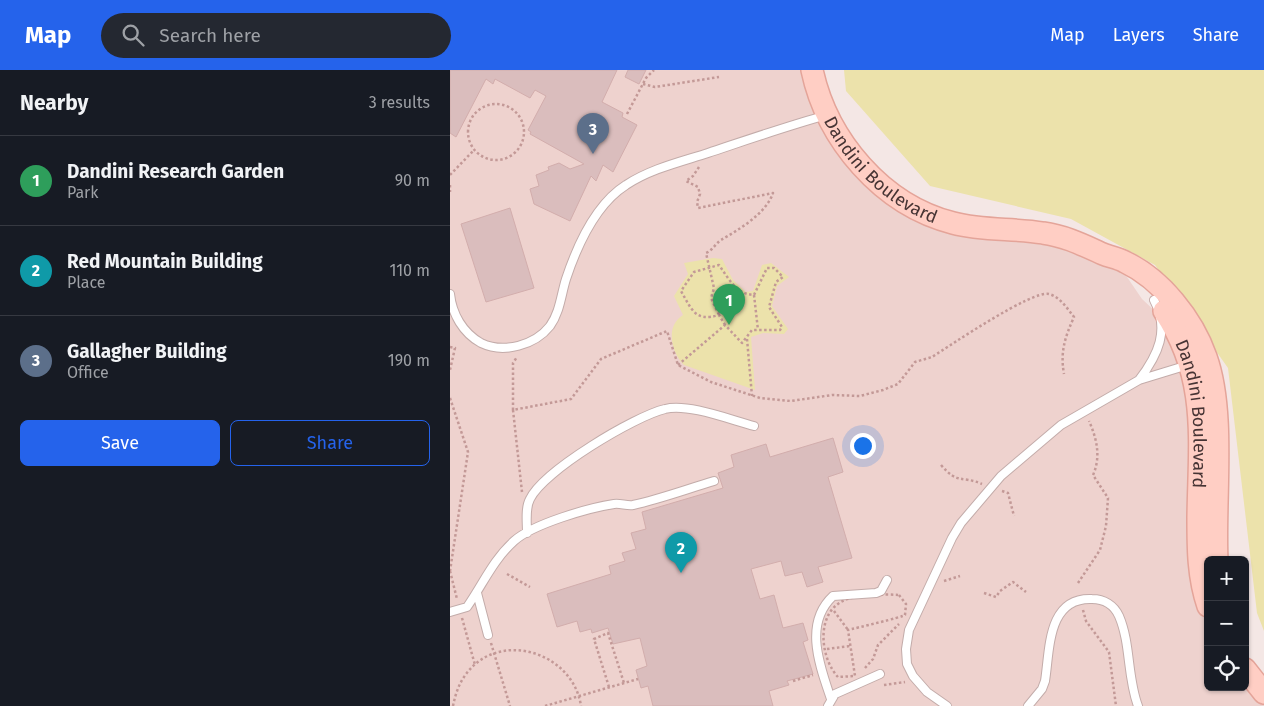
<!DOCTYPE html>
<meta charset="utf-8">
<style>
:root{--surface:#171b24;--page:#242831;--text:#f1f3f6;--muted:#9ea1a6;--line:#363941;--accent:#2563eb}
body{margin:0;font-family:"Fira Sans",sans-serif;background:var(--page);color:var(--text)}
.controls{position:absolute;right:15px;bottom:15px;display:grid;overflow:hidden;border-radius:8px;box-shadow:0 1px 4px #0004}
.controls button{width:45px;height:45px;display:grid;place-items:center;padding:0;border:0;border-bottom:1px solid var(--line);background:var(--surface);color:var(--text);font:25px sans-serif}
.you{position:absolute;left:412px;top:375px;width:18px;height:18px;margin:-12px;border:4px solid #fff;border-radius:50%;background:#1a73e8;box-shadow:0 0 0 8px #1a73e833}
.badge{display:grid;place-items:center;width:32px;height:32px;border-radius:50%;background:var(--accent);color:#fff;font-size:16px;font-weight:700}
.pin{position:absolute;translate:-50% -41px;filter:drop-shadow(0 1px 2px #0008)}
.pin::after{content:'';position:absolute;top:26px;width:18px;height:15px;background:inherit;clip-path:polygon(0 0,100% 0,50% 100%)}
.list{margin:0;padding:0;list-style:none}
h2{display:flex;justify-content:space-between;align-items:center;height:65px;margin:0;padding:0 20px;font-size:21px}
h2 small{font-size:16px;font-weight:400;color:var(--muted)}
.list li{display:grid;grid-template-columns:32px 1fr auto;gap:15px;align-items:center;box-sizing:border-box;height:90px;padding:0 20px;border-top:1px solid var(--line)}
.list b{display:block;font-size:19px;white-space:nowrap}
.list p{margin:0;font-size:16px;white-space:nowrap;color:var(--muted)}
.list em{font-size:16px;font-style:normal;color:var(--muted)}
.actions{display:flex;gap:10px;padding:15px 20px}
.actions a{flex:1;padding:11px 0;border:1px solid var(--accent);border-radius:8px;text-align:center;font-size:18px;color:var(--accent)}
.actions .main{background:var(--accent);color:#fff}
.icon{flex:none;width:28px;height:28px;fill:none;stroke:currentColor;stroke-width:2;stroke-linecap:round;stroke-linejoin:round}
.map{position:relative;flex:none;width:814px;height:636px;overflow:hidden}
header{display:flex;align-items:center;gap:30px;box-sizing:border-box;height:70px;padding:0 25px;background:var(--accent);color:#fff}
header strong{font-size:24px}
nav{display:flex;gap:28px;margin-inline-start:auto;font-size:18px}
.search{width:350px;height:45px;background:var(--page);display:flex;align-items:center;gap:12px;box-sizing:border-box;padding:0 18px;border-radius:28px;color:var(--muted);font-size:19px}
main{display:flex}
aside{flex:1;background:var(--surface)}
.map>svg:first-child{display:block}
.education{fill:#eed2ce}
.green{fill:#ece2ab}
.building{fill:#dabdbd;stroke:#d2adac}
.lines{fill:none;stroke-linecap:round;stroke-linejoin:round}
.service-casing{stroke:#c3acaa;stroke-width:10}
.secondary-casing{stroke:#e4a499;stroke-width:24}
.path{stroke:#c39997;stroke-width:2.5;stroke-dasharray:2.5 2.5;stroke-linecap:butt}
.service{stroke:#fff;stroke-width:8}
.secondary{stroke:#ffcec4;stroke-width:21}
.labels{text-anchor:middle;stroke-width:4;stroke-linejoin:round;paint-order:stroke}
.street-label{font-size:18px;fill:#473434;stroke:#fff}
</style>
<header>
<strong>Map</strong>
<div class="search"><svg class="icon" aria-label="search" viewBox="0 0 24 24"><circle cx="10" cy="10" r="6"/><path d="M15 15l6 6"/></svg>Search here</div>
<nav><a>Map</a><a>Layers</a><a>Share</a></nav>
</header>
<main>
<aside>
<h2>Nearby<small>3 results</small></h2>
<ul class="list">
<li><span class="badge" style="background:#2e9e5b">1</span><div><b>Dandini Research Garden</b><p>Park</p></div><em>90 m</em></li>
<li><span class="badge" style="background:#0f9aa8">2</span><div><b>Red Mountain Building</b><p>Place</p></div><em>110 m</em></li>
<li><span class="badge" style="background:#5c6f8a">3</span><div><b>Gallagher Building</b><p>Office</p></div><em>190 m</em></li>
</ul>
<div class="actions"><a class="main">Save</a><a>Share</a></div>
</aside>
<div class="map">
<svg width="814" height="636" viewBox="0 0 814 636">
<rect width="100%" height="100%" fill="#f4e7e5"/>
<!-- education -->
<path class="education" d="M0,0H360L370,34L457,135L590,164L655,190L677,207L692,229L722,257L734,282L758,539V617H795V600L814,625V636H0Z"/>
<!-- green -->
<path class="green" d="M394,0H814V561L807,543L778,298L705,195L621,149L480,116L396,21Z
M263,188L272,189L283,210L296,222L303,221L312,195L321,193L339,207L327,216L322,236L338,259L334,264L313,263L301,267L305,320L234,295C221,282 215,256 233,245L224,226L238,204L234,193Z"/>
<!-- building -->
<path class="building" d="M0,0H167L152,32L173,43L172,47L187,55L163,102L153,95L146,111L141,106L120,151L84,134L80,119L89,116L86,105L99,100L98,97L109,93L120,99L134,94L80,64L81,62L78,60L96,26L85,20L80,28L45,9L43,14L36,9L6,67L0,63Z
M178,0H196L189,14L175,7Z
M60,138L84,218L36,232L11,154Z
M383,368L393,402L378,407L402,488L368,497L373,512L357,517L352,502L335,506L331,491L301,499L310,529L324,525L333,558L353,553L358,570L353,572L363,604L337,611L339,615L319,621L323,636H203L198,616L191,618L186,600L197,596L190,568L163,574L158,558L142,563L141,559L130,562L127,551L107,557L97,524L161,504L159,496L175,491L172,483L186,479L181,463L196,459L192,442L273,418L268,403L284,397L281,385L316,374L320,387Z"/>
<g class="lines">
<!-- service casing -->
<g class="service-casing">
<path id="service" d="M0,224C2,244 13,263 31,273C54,284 85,275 100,256C110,242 111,225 116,209C127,176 146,134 176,115C200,99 230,92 258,83C297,70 337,56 377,45
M689,310C708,285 720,260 704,230
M77,463C77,452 75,438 80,429C93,401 185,346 215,339C238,333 281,350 304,356
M27,523L38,565
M0,542L17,537C33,514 43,490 64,471C83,454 138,438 164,434C170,433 177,436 183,435C210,429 237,419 264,411
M381,629C370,596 353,554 383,526L426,523L431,521L437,510
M378,636L385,624L430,604
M497,636L477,622L463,606L457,594L456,579L459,560L502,468L511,453L551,406L611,355L689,310L738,295
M578,636L592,619L595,611C600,580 597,527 642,529C654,529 664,535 669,546C681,574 677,607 688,636"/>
</g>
<!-- secondary casing -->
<g class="secondary-casing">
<g id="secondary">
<path id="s1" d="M362,0C377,70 432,135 503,153C533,161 563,158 593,163C615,166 633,175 653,184C660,187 668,188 675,192C711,209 743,249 756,287C776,343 764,429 767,490"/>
<path id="s2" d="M714,241C759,308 749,372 748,448C748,478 748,507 758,536"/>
<path d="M795,599L814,623"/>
</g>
</g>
<!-- path -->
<path class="path" d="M193,14L205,17L269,7
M18 62a28 28 0 1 1 56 0a28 28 0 1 1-56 0Z
M177,44L196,8L204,0
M249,97L243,106L236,111L248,117L250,124L247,132L248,138L323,123C316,144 288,160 271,170C265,174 263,180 256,183L264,218L261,228L269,245
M0,105L24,80
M0,115V122
M304,225L308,260
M297,269L302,326
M0,277L5,278L0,300
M228,295L275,255L292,273L302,260H330L332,257L319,237L326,212L333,207L324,198H317L304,225C286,224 279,209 269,195L244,202L231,221C242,240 245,252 269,245L275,255
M0,328L18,382L0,501
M63,340V293L67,287
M491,395C508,415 511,405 532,414
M552,421L558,423L564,446
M72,422L63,340L121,329L151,289L217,261L228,295L261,312L310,328L341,331L382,325L410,326L433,320L448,314L465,292L482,287C501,275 582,220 599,224C610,227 617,238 624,247C615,267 610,282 614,304
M0,501L7,529
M57,504L80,517
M494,511L510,506
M628,513L650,480L656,456L658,428L643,405C651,387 647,369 639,351
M534,523L546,527L550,521L563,512L576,522
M449,525L456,534L455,545C453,547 406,558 398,560L405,606L388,607C370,588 365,542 395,530C410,524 434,524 449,525Z
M633,540L636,551L659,582L666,636
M384,541L398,560
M12,548L25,595
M41,573L60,636
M377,579L400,576
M415,598L423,589L428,575L449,554
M343,611L363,605
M434,615L455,612
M159,617L144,569L158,563L174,613
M3,636C5,626 8,616 14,607C46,558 123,581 131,636
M95,636L188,609"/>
<!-- service -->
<use href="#service" class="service"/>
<!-- secondary -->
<use href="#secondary" class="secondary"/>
</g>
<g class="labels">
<!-- street labels -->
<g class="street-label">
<text dy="6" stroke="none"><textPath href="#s1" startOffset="126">Dandini Boulevard</textPath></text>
<text dy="6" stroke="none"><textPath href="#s2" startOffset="109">Dandini Boulevard</textPath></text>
</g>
</g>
</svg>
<div class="controls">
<button>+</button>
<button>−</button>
<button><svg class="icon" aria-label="locate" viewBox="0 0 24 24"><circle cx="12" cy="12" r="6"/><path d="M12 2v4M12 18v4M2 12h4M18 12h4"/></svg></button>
</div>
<div class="you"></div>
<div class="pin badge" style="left:279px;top:255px;background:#2e9e5b">1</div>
<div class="pin badge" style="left:231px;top:503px;background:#0f9aa8">2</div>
<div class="pin badge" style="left:143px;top:84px;background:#5c6f8a">3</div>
</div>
</main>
